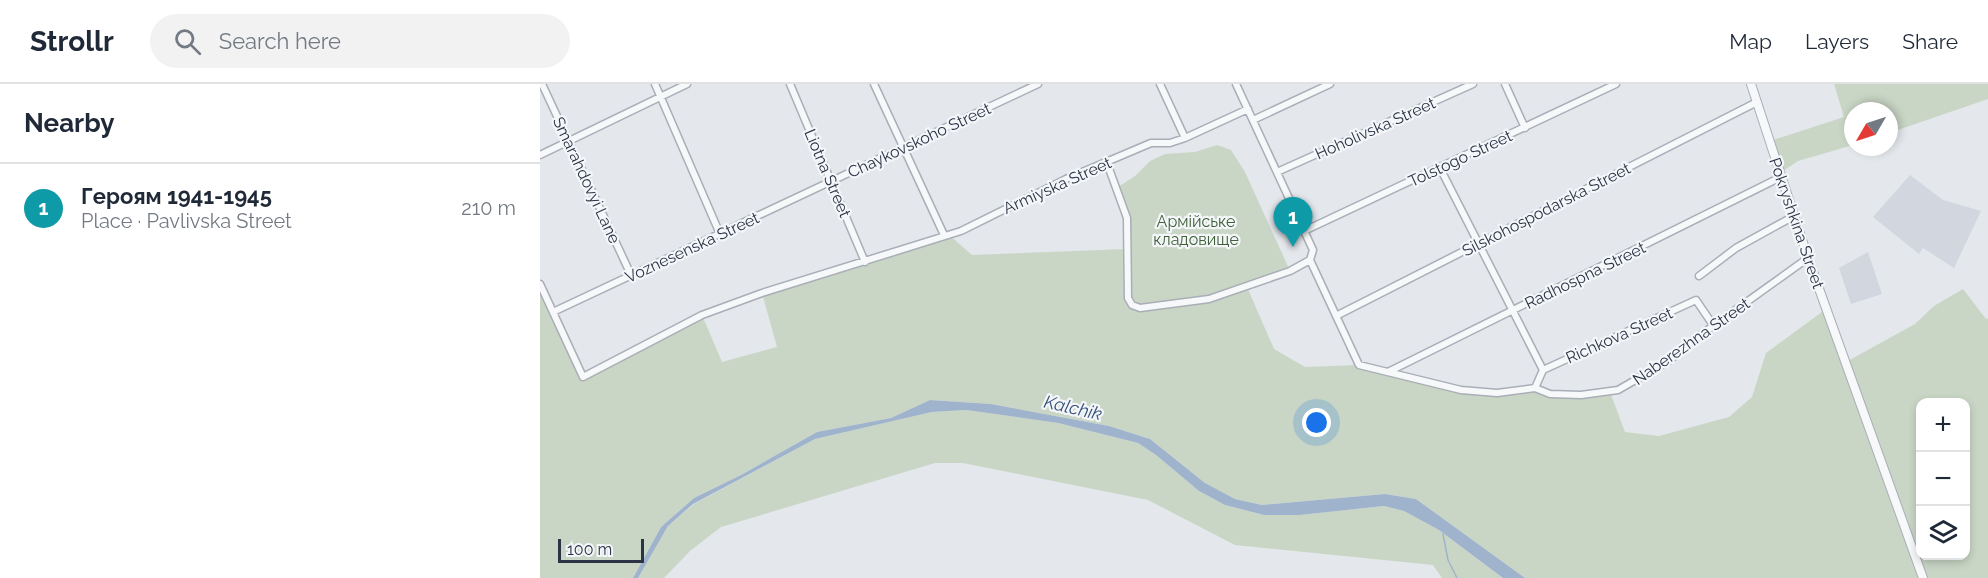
<!DOCTYPE html>
<meta charset="utf-8">
<style>
:root{--surface:#fff;--page:#f2f2f3;--text:#1f2937;--muted:#747a83;--line:#e0e1e3;--accent:#d1495b}
body{margin:0;font-family:Raleway,sans-serif;background:var(--page);color:var(--text)}
.controls{position:absolute;right:18px;bottom:18px;display:grid;overflow:hidden;border-radius:12px;box-shadow:0 3px 9px #0003}
.controls button{width:54px;height:54px;display:grid;place-items:center;padding:0;border:0;border-bottom:2px solid var(--line);background:var(--surface);color:var(--text);font:30px sans-serif}
.compass{position:absolute;left:1304px;top:18px;width:54px;height:54px;border-radius:50%;background:var(--surface);box-shadow:0 3px 9px #0003;rotate:231deg}
.scale{position:absolute;left:18px;bottom:15px;width:86px;box-sizing:border-box;padding-left:6px;border:3px solid #2b3445;border-top:0;font-size:16px;line-height:21px;white-space:nowrap;color:#2b3445;-webkit-text-stroke:4px #f4f6f9;paint-order:stroke}
.you{position:absolute;left:777px;top:339px;width:21px;height:21px;margin:-15px;border:4px solid #fff;border-radius:50%;background:#1a73e8;box-shadow:0 0 0 9px #1a73e833}
.badge{display:grid;place-items:center;width:39px;height:39px;border-radius:50%;background:var(--accent);color:#fff;font-size:20px;font-weight:700}
.pin{position:absolute;translate:-50% -50px;filter:drop-shadow(0 2px 3px #0008)}
.pin::after{content:'';position:absolute;top:32px;width:21px;height:18px;background:inherit;clip-path:polygon(0 0,100% 0,50% 100%)}
.list{margin:0;padding:0;list-style:none}
h2{display:flex;justify-content:space-between;align-items:center;height:78px;margin:0;padding:0 24px;font-size:26px}
h2 small{font-size:20px;font-weight:400;color:var(--muted)}
.list li{display:grid;grid-template-columns:39px 1fr auto;gap:18px;align-items:center;box-sizing:border-box;height:90px;padding:0 24px;border-top:2px solid var(--line)}
.list b{display:block;font-size:22px;white-space:nowrap}
.list p{margin:0;font-size:20px;white-space:nowrap;color:var(--muted)}
.list em{font-size:20px;font-style:normal;color:var(--muted)}
.icon{flex:none;width:33px;height:33px;fill:none;stroke:currentColor;stroke-width:2;stroke-linecap:round;stroke-linejoin:round}
.map{position:relative;flex:none;width:1448px;height:494px;overflow:hidden}
header{display:flex;align-items:center;gap:36px;box-sizing:border-box;height:84px;padding:0 30px;background:var(--surface);border-bottom:2px solid var(--line)}
header strong{font-size:28px}
nav{display:flex;gap:33px;margin-inline-start:auto;font-size:21px}
.search{width:420px;height:54px;background:var(--page);display:flex;align-items:center;gap:15px;box-sizing:border-box;padding:0 21px;border-radius:33px;color:var(--muted);font-size:22px}
main{display:flex}
aside{flex:1;background:var(--surface)}
.map>svg:first-child{display:block}
.built{fill:#d2d6de}
.green{fill:#c9d6c5;fill-rule:evenodd}
.water{fill:#9fb4cc}
.lines{fill:none;stroke-linecap:round;stroke-linejoin:round}
.stream{stroke:#9fb4cc;stroke-width:1.5}
.minor-casing{stroke:#a9aeb7;stroke-width:9}
.tertiary-casing{stroke:#a9aeb7;stroke-width:10}
.minor{stroke:#f7f8fa;stroke-width:6}
.tertiary{stroke:#f7f8fa;stroke-width:8}
.labels{text-anchor:middle;stroke-width:4.5;stroke-linejoin:round;paint-order:stroke}
.street-label{font-size:16px;fill:#2b3445;stroke:#f4f6f9}
.park-label{font-size:16px;fill:#3f6138;stroke:#f4f6f9}
.water-label{font-size:18px;font-style:italic;fill:#34527a;stroke:#f4f6f9}
</style>
<header>
<strong>Strollr</strong>
<div class="search"><svg class="icon" aria-label="search" viewBox="0 0 24 24"><circle cx="10" cy="10" r="6"/><path d="M15 15l6 6"/></svg>Search here</div>
<nav><a>Map</a><a>Layers</a><a>Share</a></nav>
</header>
<main>
<aside>
<h2>Nearby<small></small></h2>
<ul class="list">
<li><span class="badge" style="background:#0f9aa8">1</span><div><b>Героям 1941-1945</b><p>Place · Pavlivska Street</p></div><em>210 m</em></li>
</ul>
</aside>
<div class="map">
<svg width="1448" height="494" viewBox="0 0 1448 494">
<rect width="100%" height="100%" fill="#e4e7ec"/>
<!-- built -->
<path class="built" d="M1370,91L1403,116L1441,127L1414,184L1383,164L1379,170L1333,133Z
M1328,168L1342,210L1311,220L1299,184Z"/>
<!-- green -->
<path class="green" d="M1294,0H1448V15L1349,49V27H1313V61L1258,77L1240,89L1230,57L1304,33Z
M677,61L691,66L705,88L750,187L707,203L734,265L765,283L819,281L921,306L957,309L995,304L1010,310L1070,308L1085,348L1119,352L1189,333L1212,313L1226,269L1286,225L1306,278L1375,240L1394,222L1423,205L1446,235L1448,234V494H985L876,415L845,410L722,421L695,415L665,399L610,355L569,342L451,320L390,316L351,334L277,348L201,391L154,414L121,443L93,494H0V201L43,293L162,231L182,278L237,263L222,209L408,150L432,171L586,165L587,134L575,105L595,92L610,77L625,70L655,68ZM1380,318H1426V472H1380Z
M426,326L518,339L598,359L616,371L659,407L685,421L724,431H760L844,422L864,427L899,446L963,494H902L893,481L695,461L608,416L423,379H395L181,443L150,467L124,494H98L128,442L154,420L275,355L392,328Z"/>
<!-- water -->
<path class="water" d="M390,316L451,320L569,342L610,355L665,399L695,415L722,421L845,410L876,415L985,494H963L899,446L864,427L844,422L760,431H724L685,421L659,407L616,371L598,359L518,339L426,326L392,328L275,355L153,420L128,442L98,494H93L121,443L154,414L201,391L277,348L351,334Z"/>
<g class="lines">
<!-- stream -->
<path class="stream" d="M903,450L908,476L917,494"/>
<!-- minor casing -->
<g class="minor-casing">
<path id="minor" d="M2,0L91,191
M115,0L180,150
M250,0L325,178
M334,0L404,151
M620,0L645,54
M696,0L773,166L770,176L819,281L921,306L957,309L995,304L1010,310L1041,311L1078,306L1130,276L1148,260L1268,174
M965,0L985,44
M713,36L790,0
M0,71L147,0
M567,79L587,134L588,214L592,221L600,224L669,215L750,187L770,176
M900,84L1003,286
M737,88L933,0
M764,147L1076,0
M1159,192L1196,164L1254,132
M0,200L43,293L162,231L222,209L421,147L526,95L611,59H630L645,54L708,25
M13,228L498,0
M796,232L1217,18
M1003,286L1156,216L1173,241
M848,288L1241,93
M995,304L1003,286"/>
</g>
<!-- tertiary casing -->
<g class="tertiary-casing">
<path id="tertiary" d="M1211,0L1268,174L1383,494"/>
</g>
<!-- minor -->
<use href="#minor" class="minor"/>
<!-- tertiary -->
<use href="#tertiary" class="tertiary"/>
</g>
<g class="labels">
<!-- street labels -->
<g class="street-label">
<text transform="translate(835 44) rotate(-24)" y="6">Hoholivska Street</text>
<text transform="translate(379 56) rotate(-25)" y="6">Chaykovskoho Street</text>
<text transform="translate(920 74) rotate(-25)" y="6">Tolstogo Street</text>
<text transform="translate(288 89) rotate(67)" y="6">Liotna Street</text>
<text transform="translate(47 96) rotate(65)" y="6">Smarahdovyi Lane</text>
<text transform="translate(517 101) rotate(-24)" y="6">Armiyska Street</text>
<text transform="translate(1006 125) rotate(-27)" y="6">Silskohospodarska Street</text>
<text transform="translate(1257 139) rotate(71)" y="6">Pokryshkina Street</text>
<text transform="translate(152 163) rotate(-25)" y="6">Voznesenska Street</text>
<text transform="translate(1045 191) rotate(-26)" y="6">Radhospna Street</text>
<text transform="translate(1079 251) rotate(-24)" y="6">Richkova Street</text>
<text transform="translate(1151 257) rotate(-35)" y="6">Naberezhna Street</text>
</g>
<!-- park labels -->
<g class="park-label">
<text x="656" y="143">Армійське<tspan x="656" dy="18">кладовище</tspan></text>
</g>
<!-- water labels -->
<g class="water-label">
<text transform="translate(533 324) rotate(13)" y="6">Kalchik</text>
</g>
</g>
</svg>
<div class="controls">
<button>+</button>
<button>−</button>
<button><svg class="icon" aria-label="layers" viewBox="0 0 24 24"><path d="M12 4l9 5-9 5-9-5zM3 14l9 5 9-5"/></svg></button>
</div>
<svg class="compass" viewBox="-18 -18 36 36"><path d="M0-13l5 13h-10z" fill="#e53935"/><path d="M0 13l5-13h-10z" fill="#747a83"/></svg>
<div class="scale">100 m</div>
<div class="you"></div>
<div class="pin badge" style="left:753px;top:163px;background:#0f9aa8">1</div>
</div>
</main>
